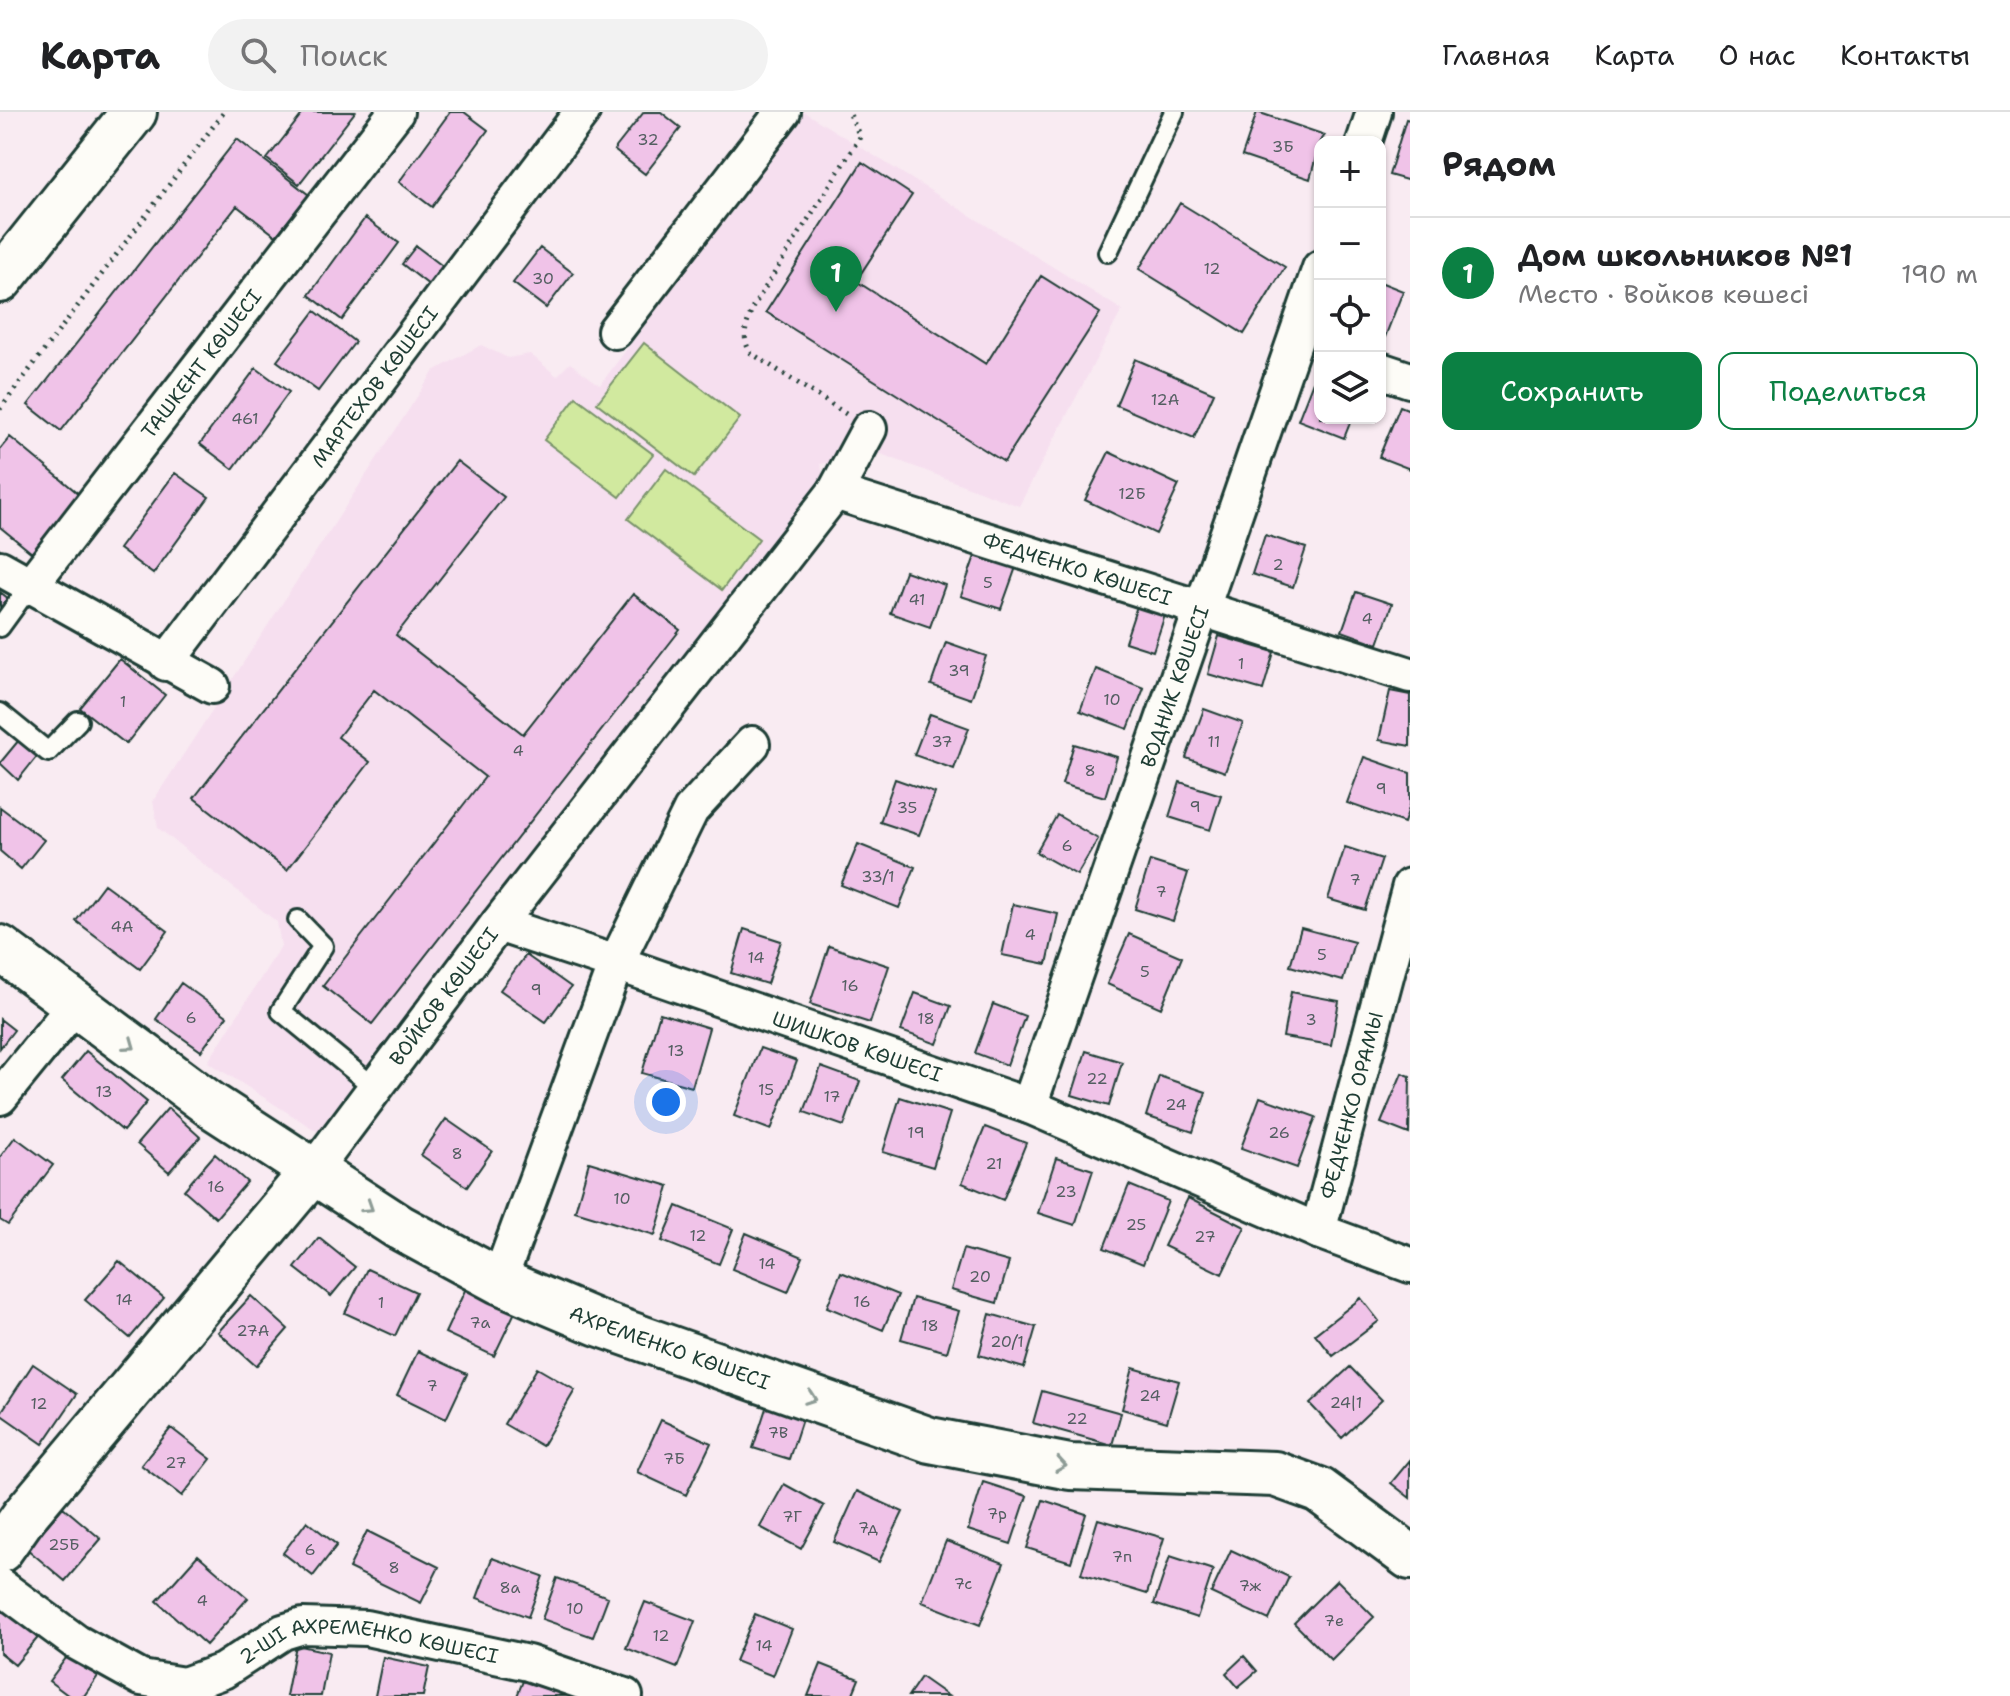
<!DOCTYPE html>
<html lang="ru">
<meta charset="utf-8">
<style>
:root{--surface:#fff;--page:#f2f2f2;--text:#202124;--muted:#757577;--line:#e0e0e0;--accent:#0b8043}
body{margin:0;font-family:"Shantell Sans",sans-serif;background:var(--page);color:var(--text)}
.controls{position:absolute;right:24px;top:24px;display:grid;overflow:hidden;border-radius:16px;box-shadow:0 2px 6px #0004}
.controls button{width:72px;height:72px;display:grid;place-items:center;padding:0;border:0;border-bottom:2px solid var(--line);background:var(--surface);color:var(--text);font:40px sans-serif}
.you{position:absolute;left:666px;top:990px;width:28px;height:28px;margin:-20px;border:6px solid #fff;border-radius:50%;background:#1a73e8;box-shadow:0 0 0 12px #1a73e833}
.badge{display:grid;place-items:center;width:52px;height:52px;border-radius:50%;background:var(--accent);color:#fff;font-size:26px;font-weight:700}
.pin{position:absolute;translate:-50% -66px;filter:drop-shadow(0 2px 4px #0008)}
.pin::after{content:'';position:absolute;top:42px;width:28px;height:24px;background:inherit;clip-path:polygon(0 0,100% 0,50% 100%)}
.list{margin:0;padding:0;list-style:none}
h2{display:flex;justify-content:space-between;align-items:center;height:104px;margin:0;padding:0 32px;font-size:34px}
h2 small{font-size:26px;font-weight:400;color:var(--muted)}
.list li{display:grid;grid-template-columns:52px 1fr auto;gap:24px;align-items:center;box-sizing:border-box;height:112px;padding:0 32px;border-top:2px solid var(--line)}
.list b{display:block;font-size:30px;white-space:nowrap}
.list p{margin:0;font-size:26px;white-space:nowrap;color:var(--muted)}
.list em{font-size:26px;font-style:normal;color:var(--muted)}
.actions{display:flex;gap:16px;padding:24px 32px}
.actions a{flex:1;padding:18px 0;border:2px solid var(--accent);border-radius:16px;text-align:center;font-size:28px;color:var(--accent)}
.actions .main{background:var(--accent);color:#fff}
.icon{flex:none;width:44px;height:44px;fill:none;stroke:currentColor;stroke-width:2;stroke-linecap:round;stroke-linejoin:round}
.map{position:relative;flex:none;width:1410px;height:1584px;overflow:hidden}
header{display:flex;align-items:center;gap:48px;box-sizing:border-box;height:112px;padding:0 40px;background:var(--surface);border-bottom:2px solid var(--line)}
header strong{font-size:38px}
nav{display:flex;gap:44px;margin-inline-start:auto;font-size:28px}
.search{width:560px;height:72px;background:var(--page);display:flex;align-items:center;gap:20px;box-sizing:border-box;padding:0 28px;border-radius:44px;color:var(--muted);font-size:30px}
main{display:flex}
aside{flex:1;background:var(--surface)}
.map>svg:first-child{display:block}
.built{fill:#f6dfef}
.green{fill:#d1e99f;stroke:#78936a;stroke-width:2}
.building{fill:#f0c3e8;stroke:#1f3d34;stroke-width:2}
.lines{fill:none;stroke-linecap:round;stroke-linejoin:round}
.lane-casing{stroke:#1f3d34;stroke-width:24}
.street-casing{stroke:#1f3d34;stroke-width:40}
.secondary-casing{stroke:#1f3d34;stroke-width:50}
.primary-casing{stroke:#1f3d34;stroke-width:50}
.path{stroke:#1f3d34;stroke-width:5;stroke-dasharray:2 6;stroke-linecap:butt}
.lane{stroke:#fdfcf7;stroke-width:18}
.street{stroke:#fdfcf7;stroke-width:34}
.secondary{stroke:#fdfcf7;stroke-width:44}
.primary{stroke:#fdfcf7;stroke-width:44}
.oneway{stroke:#8e9c96}
.labels{text-anchor:middle;stroke-width:6;stroke-linejoin:round;paint-order:stroke}
.number-label{font-size:16px;fill:#535e61}
.street-label{font-size:20px;fill:#1f3d34;stroke:#fdfcf7}
</style>
<header>
<strong>Карта</strong>
<div class="search"><svg class="icon" aria-label="search" viewBox="0 0 24 24"><circle cx="10" cy="10" r="6"/><path d="M15 15l6 6"/></svg>Поиск</div>
<nav><a>Главная</a><a>Карта</a><a>О нас</a><a>Контакты</a></nav>
</header>
<main>
<div class="map">
<svg width="1410" height="1584" viewBox="0 0 1410 1584">
<rect width="100%" height="100%" fill="#f9ebf2"/>
<filter id="ink" filterUnits="userSpaceOnUse"><feTurbulence type="fractalNoise" baseFrequency=".0125" numOctaves="2"/><feDisplacementMap in="SourceGraphic" scale="16" xChannelSelector="R" yChannelSelector="G"/><feConvolveMatrix kernelMatrix="1 2 1 2 8 2 1 2 1" color-interpolation-filters="sRGB"/></filter>
<g filter="url(#ink)">
<!-- built -->
<path class="built" d="M804,0L1122,198L1019,394L881,342L820,352L826,369L320,1021L208,950L281,834L277,810L158,716L153,689L434,259L481,233L508,246L530,242L557,264L570,251L600,273Z"/>
<!-- green -->
<path class="green" d="M644,231L740,306L694,365L597,291Z
M576,285L653,342L620,385L544,328Z
M666,357L759,427L722,478L628,407Z"/>
<!-- building -->
<path class="building" d="M304,0H355L299,72L267,47Z
M450,0H464L488,18L432,95L399,70Z
M644,0H661L681,16L645,62L614,38Z
M1257,0L1325,23L1320,30L1310,67L1242,44Z
M1406,7L1410,8V69L1389,63Z
M237,27L309,83L276,124L237,94L61,319L28,293Z
M862,50L912,83L856,169L986,252L1041,164L1100,201L1004,350L766,200Z
M1180,91L1285,155L1244,222L1139,157Z
M365,106L399,131L342,208L309,183Z
M416,134L453,162L438,180L402,152Z
M540,136L573,161L546,196L513,171Z
M1380,170L1403,179L1385,225L1380,223Z
M315,199L355,230L318,279L277,249Z
M1135,247L1214,281L1194,326L1116,293Z
M256,256L289,280L233,357L200,332Z
M1316,262L1320,263V306H1352L1344,326L1298,308Z
M1400,294L1410,298V357L1379,345Z
M10,325L80,383L32,441L0,415V337Z
M1109,340L1179,373L1156,422L1085,388Z
M457,349L504,385L396,523L523,622L633,482L680,518L372,912L323,874L485,665L374,578L338,625L370,650L287,758L194,686Z
M175,361L209,385L153,462L119,437Z
M1265,423L1306,436L1293,475L1252,462Z
M976,441L1016,455L1001,497L961,484Z
M905,459L945,473L930,515L890,501Z
M0,480L9,487L0,499Z
M1356,480L1392,492L1378,532L1342,519Z
M1138,491L1166,500L1153,539L1125,530Z
M1219,524L1274,540L1263,578L1208,562Z
M946,530L986,544L971,587L931,573Z
M120,547L165,583L126,632L80,596Z
M1096,557L1144,576L1128,617L1080,599Z
M1390,579L1410,583V634L1379,628Z
M1204,597L1243,611L1225,660L1186,646Z
M930,602L969,616L954,657L914,643Z
M19,628L38,643L18,668L0,651Z
M1074,632L1117,645L1105,685L1062,672Z
M1364,645L1410,661V693L1404,711L1347,691Z
M895,667L935,681L919,723L880,710Z
M1180,670L1221,683L1210,718L1169,705Z
M0,695L44,728L21,757L0,739Z
M1057,703L1098,727L1077,763L1036,740Z
M858,732L915,755L899,796L841,773Z
M1345,735L1382,747L1365,798L1328,787Z
M1150,749L1188,761L1173,809L1135,797Z
M104,772L168,819L140,857L76,809Z
M1013,792L1058,802L1047,852L1002,843Z
M1301,816L1354,830L1343,869L1290,854Z
M744,817L781,829L767,872L731,861Z
M1129,822L1182,845L1161,896L1107,872Z
M829,834L889,854L870,911L810,892Z
M526,843L571,875L546,910L500,878Z
M181,871L227,904L201,939L156,907Z
M1291,880L1339,889L1331,933L1283,925Z
M915,881L951,894L937,932L901,919Z
M993,892L1025,904L1007,953L975,941Z
M660,901L709,916L692,975L642,961Z
M0,907L14,918L0,936Z
M760,936L797,949L771,1018L734,1004Z
M86,939L147,990L123,1019L62,968Z
M1086,939L1122,950L1109,994L1072,983Z
M821,955L860,969L844,1014L804,1000Z
M1402,961L1410,964L1409,1022L1381,1011Z
M1159,964L1206,980L1193,1020L1146,1004Z
M900,985L950,1001L933,1055L883,1040Z
M1260,985L1316,1005L1297,1056L1241,1036Z
M168,996L200,1025L169,1060L137,1032Z
M446,1007L492,1039L467,1075L421,1043Z
M985,1015L1026,1031L1003,1088L962,1071Z
M15,1025L53,1053L8,1113L0,1108V1045Z
M215,1042L247,1070L216,1106L184,1078Z
M1056,1046L1093,1058L1075,1113L1038,1101Z
M589,1050L669,1074L655,1123L575,1099Z
M1129,1073L1168,1089L1143,1152L1104,1136Z
M1188,1086L1245,1115L1222,1162L1164,1134Z
M677,1094L733,1117L719,1152L662,1129Z
M746,1121L803,1145L788,1180L732,1157Z
M319,1126L355,1155L331,1184L295,1156Z
M963,1137L1009,1150L997,1191L951,1178Z
M119,1149L164,1186L130,1226L85,1188Z
M367,1157L416,1180L395,1224L345,1201Z
M841,1160L898,1183L883,1218L827,1195Z
M466,1176L515,1200L494,1244L445,1221Z
M251,1184L288,1217L256,1254L218,1220Z
M913,1186L959,1199L947,1240L901,1227Z
M1361,1186L1379,1209L1333,1244L1315,1222Z
M990,1202L1036,1215L1024,1256L979,1243Z
M418,1239L467,1262L446,1307L397,1283Z
M33,1252L77,1282L43,1332L0,1302Z
M1350,1255L1382,1288L1342,1326L1310,1292Z
M537,1256L575,1278L542,1334L504,1312Z
M1133,1256L1179,1269L1167,1310L1122,1297Z
M1042,1279L1121,1301L1112,1333L1033,1311Z
M767,1293L803,1304L789,1347L753,1336Z
M661,1308L711,1331L686,1383L637,1360Z
M171,1316L211,1347L182,1384L141,1353Z
M1410,1348V1386L1391,1371Z
M983,1370L1027,1384L1011,1432L968,1418Z
M784,1372L824,1394L801,1437L760,1415Z
M857,1379L903,1400L879,1450L834,1430Z
M1043,1388L1086,1402L1071,1450L1027,1436Z
M63,1395L101,1427L65,1469L27,1437Z
M1098,1407L1164,1426L1147,1482L1081,1462Z
M307,1409L337,1433L313,1464L283,1441Z
M367,1419L439,1455L421,1491L349,1456Z
M946,1429L1004,1451L980,1513L922,1490Z
M1231,1438L1289,1465L1269,1508L1211,1481Z
M198,1443L248,1486L206,1533L157,1489Z
M1170,1444L1213,1458L1197,1506L1154,1492Z
M492,1446L543,1464L528,1505L477,1486Z
M557,1466L608,1485L593,1525L542,1507Z
M1337,1468L1374,1505L1331,1548L1294,1511Z
M0,1486L41,1522L15,1553L0,1541Z
M645,1490L695,1509L677,1556L626,1536Z
M755,1502L792,1517L773,1564L735,1549Z
M296,1533L329,1540L321,1584H286Z
M69,1542L98,1564L84,1584H69L49,1569Z
M1244,1544L1257,1559L1238,1575L1226,1561Z
M383,1545L429,1555L423,1584H375Z
M821,1552L859,1567L852,1584H808Z
M525,1564L570,1580L569,1584H517Z
M921,1565L948,1584H908Z"/>
<g class="lines">
<!-- lane casing -->
<g class="lane-casing">
<path id="lane" d="M1108,140L1174,0
M0,515L29,475
M0,601L48,640L78,609
M298,808L323,834L281,899L375,976"/>
</g>
<!-- street casing -->
<g class="street-casing">
<g id="street">
<path d="M1364,30L1374,0"/>
<path d="M615,219L783,0"/>
<path d="M1380,258L1410,268"/>
<path id="s1" d="M835,380L1410,563"/>
<path d="M0,456L212,574"/>
<path id="s2" d="M29,475L396,0"/>
<path id="s3" d="M166,551L582,0"/>
<path d="M498,812L616,851L691,698L752,632"/>
<path d="M0,985L75,893"/>
<path id="s4" d="M1029,994L1320,156"/>
<path id="s5" d="M313,1059L498,812L835,380L869,317"/>
<path id="s6" d="M1318,1119L1410,774"/>
<path id="s7" d="M499,1169L616,851L1029,994L1318,1119L1410,1153"/>
<path id="s8" d="M0,1474L76,1530L141,1566L184,1573L223,1559L283,1520L303,1514L366,1516L528,1551L625,1584"/>
</g>
</g>
<!-- secondary casing -->
<g class="secondary-casing">
<g id="secondary">
<path id="s9" d="M0,836L211,993L399,1115L499,1169L598,1211L930,1328L1070,1355L1275,1362L1319,1378L1410,1445"/>
<path d="M0,1438L24,1404L313,1059"/>
</g>
</g>
<!-- primary casing -->
<g class="primary-casing">
<path id="primary" d="M0,168L134,0"/>
</g>
<!-- path -->
<path class="path" d="M0,297L224,0
M846,302L751,241C740,225 747,212 753,195L860,25L849,0"/>
<!-- lane -->
<use href="#lane" class="lane"/>
<!-- street -->
<use href="#street" class="street"/>
<!-- secondary -->
<use href="#secondary" class="secondary"/>
<!-- primary -->
<use href="#primary" class="primary"/>
</g>
<!-- one-way arrows -->
<defs><path id="oneway-chevron" d="M-2-3.5L2.5 0L-2 3.5" fill="none" stroke-width="1.6" stroke-linecap="round" stroke-linejoin="round" transform="scale(2)"/></defs>
<g class="oneway">
<use href="#oneway-chevron" transform="translate(130 933) rotate(36)"/>
<use href="#oneway-chevron" transform="translate(368 1095) rotate(33)"/>
<use href="#oneway-chevron" transform="translate(811 1286) rotate(20)"/>
<use href="#oneway-chevron" transform="translate(1061 1353) rotate(9)"/>
</g>
</g>
<g class="labels">
<!-- number labels -->
<g class="number-label">
<text x="648" y="33">32</text>
<text x="1283" y="40">3Б</text>
<text x="1212" y="162">12</text>
<text x="543" y="172">30</text>
<text x="1165" y="293">12А</text>
<text x="245" y="312">461</text>
<text x="1132" y="387">12Б</text>
<text x="1278" y="458">2</text>
<text x="988" y="476">5</text>
<text x="917" y="493">41</text>
<text x="1367" y="512">4</text>
<text x="1241" y="557">1</text>
<text x="959" y="564">39</text>
<text x="1112" y="593">10</text>
<text x="123" y="595">1</text>
<text x="942" y="635">37</text>
<text x="1214" y="635">11</text>
<text x="518" y="644">4</text>
<text x="1090" y="664">8</text>
<text x="1381" y="682">9</text>
<text x="1195" y="700">9</text>
<text x="907" y="701">35</text>
<text x="1067" y="739">6</text>
<text x="878" y="770">33/1</text>
<text x="1355" y="773">7</text>
<text x="1161" y="785">7</text>
<text x="122" y="820">4А</text>
<text x="1030" y="828">4</text>
<text x="1322" y="848">5</text>
<text x="756" y="851">14</text>
<text x="1145" y="865">5</text>
<text x="850" y="879">16</text>
<text x="536" y="883">9</text>
<text x="191" y="911">6</text>
<text x="926" y="912">18</text>
<text x="1311" y="913">3</text>
<text x="676" y="944">13</text>
<text x="1097" y="972">22</text>
<text x="766" y="983">15</text>
<text x="104" y="985">13</text>
<text x="832" y="990">17</text>
<text x="1176" y="998">24</text>
<text x="916" y="1026">19</text>
<text x="1279" y="1026">26</text>
<text x="457" y="1047">8</text>
<text x="994" y="1057">21</text>
<text x="216" y="1080">16</text>
<text x="1066" y="1085">23</text>
<text x="622" y="1092">10</text>
<text x="1136" y="1118">25</text>
<text x="698" y="1129">12</text>
<text x="1205" y="1130">27</text>
<text x="767" y="1157">14</text>
<text x="980" y="1170">20</text>
<text x="124" y="1193">14</text>
<text x="862" y="1195">16</text>
<text x="381" y="1196">1</text>
<text x="480" y="1216">7а</text>
<text x="930" y="1219">18</text>
<text x="253" y="1224">27А</text>
<text x="1007" y="1235">20/1</text>
<text x="432" y="1279">7</text>
<text x="1150" y="1289">24</text>
<text x="1346" y="1296">24|1</text>
<text x="39" y="1297">12</text>
<text x="1077" y="1312">22</text>
<text x="778" y="1326">7В</text>
<text x="674" y="1352">7Б</text>
<text x="176" y="1356">27</text>
<text x="997" y="1407">7р</text>
<text x="792" y="1410">7Г</text>
<text x="868" y="1421">7д</text>
<text x="64" y="1438">25Б</text>
<text x="310" y="1443">6</text>
<text x="1122" y="1450">7п</text>
<text x="394" y="1461">8</text>
<text x="963" y="1477">7с</text>
<text x="1250" y="1479">7ж</text>
<text x="510" y="1481">8а</text>
<text x="202" y="1494">4</text>
<text x="575" y="1502">10</text>
<text x="1334" y="1514">7е</text>
<text x="661" y="1529">12</text>
<text x="764" y="1539">14</text>
</g>
<!-- street labels -->
<g class="street-label">
<text dy="7" stroke="none"><textPath href="#s2" startOffset="282">ТАШКЕНТ КӨШЕСІ</textPath></text>
<text dy="7" stroke="none"><textPath href="#s3" startOffset="346">МАРТЕХОВ КӨШЕСІ</textPath></text>
<text dy="7" stroke="none"><textPath href="#s1" startOffset="254">ФЕДЧЕНКО КӨШЕСІ</textPath></text>
<text dy="7" stroke="none"><textPath href="#s4" startOffset="444">ВОДНИК КӨШЕСІ</textPath></text>
<text dy="7" stroke="none"><textPath href="#s5" startOffset="218">ВОЙКОВ КӨШЕСІ</textPath></text>
<text dy="7" stroke="none"><textPath href="#s7" startOffset="594">ШИШКОВ КӨШЕСІ</textPath></text>
<text dy="7" stroke="none"><textPath href="#s6" startOffset="130">ФЕДЧЕНКО ОРАМЫ</textPath></text>
<text dy="7" stroke="none"><textPath href="#s9" startOffset="784">АХРЕМЕНКО КӨШЕСІ</textPath></text>
<text dy="7" stroke="none"><textPath href="#s8" startOffset="410">2-ШІ АХРЕМЕНКО КӨШЕСІ</textPath></text>
</g>
</g>
</svg>
<div class="controls">
<button>+</button>
<button>−</button>
<button><svg class="icon" aria-label="locate" viewBox="0 0 24 24"><circle cx="12" cy="12" r="6"/><path d="M12 2v4M12 18v4M2 12h4M18 12h4"/></svg></button>
<button><svg class="icon" aria-label="layers" viewBox="0 0 24 24"><path d="M12 4l9 5-9 5-9-5zM3 14l9 5 9-5"/></svg></button>
</div>
<div class="you"></div>
<div class="pin badge" style="left:836px;top:200px">1</div>
</div>
<aside>
<h2>Рядом<small></small></h2>
<ul class="list">
<li><span class="badge">1</span><div><b>Дом школьников №1</b><p>Место · Войков көшесі</p></div><em>190 m</em></li>
</ul>
<div class="actions"><a class="main">Сохранить</a><a>Поделиться</a></div>
</aside>
</main>
